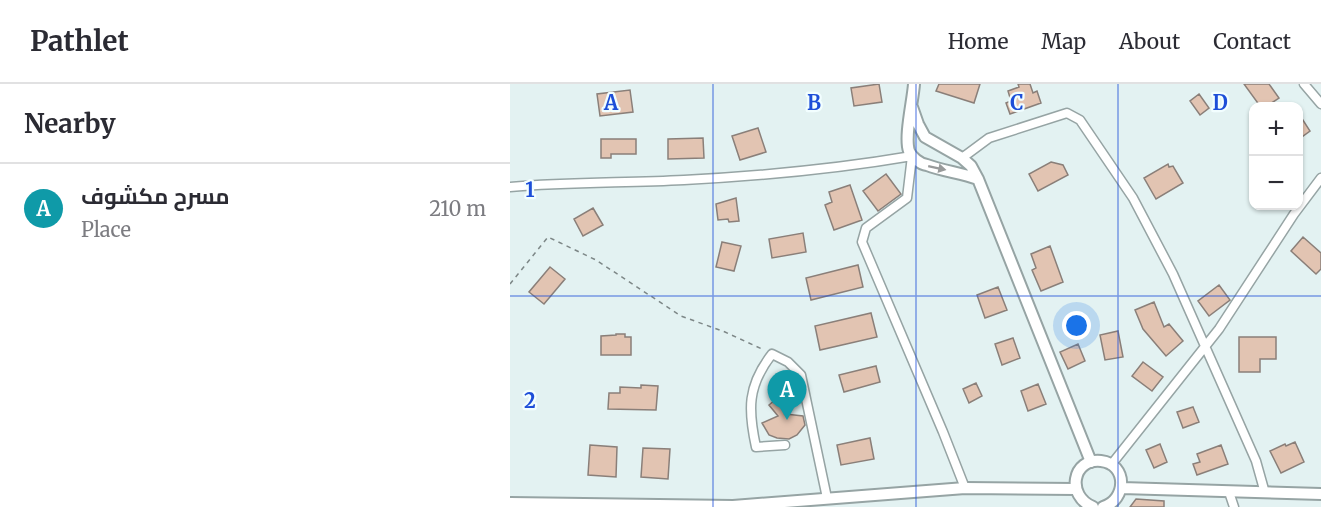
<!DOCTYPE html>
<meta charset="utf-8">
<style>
:root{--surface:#fff;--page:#f7f7f7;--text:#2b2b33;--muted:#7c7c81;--line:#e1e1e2;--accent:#1a73e8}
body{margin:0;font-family:Merriweather,Cairo,serif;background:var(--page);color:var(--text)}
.controls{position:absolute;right:18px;top:18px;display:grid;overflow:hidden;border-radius:12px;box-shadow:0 2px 4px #0004}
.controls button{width:54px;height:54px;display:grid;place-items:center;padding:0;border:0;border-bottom:2px solid var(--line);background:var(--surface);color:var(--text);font:30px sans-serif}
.you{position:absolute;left:567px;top:242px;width:21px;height:21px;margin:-15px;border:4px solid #fff;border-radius:50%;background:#1a73e8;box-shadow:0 0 0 9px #1a73e833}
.badge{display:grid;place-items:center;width:39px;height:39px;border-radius:50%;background:var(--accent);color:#fff;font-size:20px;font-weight:700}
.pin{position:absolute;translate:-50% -50px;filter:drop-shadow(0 2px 3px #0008)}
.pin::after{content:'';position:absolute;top:32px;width:21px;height:18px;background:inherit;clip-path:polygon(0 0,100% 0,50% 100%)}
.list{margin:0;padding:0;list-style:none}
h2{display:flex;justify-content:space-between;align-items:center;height:78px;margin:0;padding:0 24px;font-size:26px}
h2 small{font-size:20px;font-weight:400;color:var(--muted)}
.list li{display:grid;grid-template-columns:39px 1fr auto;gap:18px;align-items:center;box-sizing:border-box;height:90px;padding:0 24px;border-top:2px solid var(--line)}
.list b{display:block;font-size:22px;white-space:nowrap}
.list p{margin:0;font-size:20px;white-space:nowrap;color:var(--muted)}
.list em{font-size:20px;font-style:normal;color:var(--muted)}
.map{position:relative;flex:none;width:811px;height:423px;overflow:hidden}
header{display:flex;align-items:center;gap:36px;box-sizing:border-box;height:84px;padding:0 30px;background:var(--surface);border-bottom:2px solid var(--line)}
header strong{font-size:28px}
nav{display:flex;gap:33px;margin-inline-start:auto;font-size:21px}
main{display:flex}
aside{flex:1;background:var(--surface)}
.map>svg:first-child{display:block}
.building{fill:#e2c4b2;stroke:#8a7f79;stroke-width:1.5}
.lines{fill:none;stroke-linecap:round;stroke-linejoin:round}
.minor-casing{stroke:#96a4a4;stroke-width:11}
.tertiary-casing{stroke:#96a4a4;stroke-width:14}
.path{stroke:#7d8787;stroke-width:1.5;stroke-dasharray:4.5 4.5;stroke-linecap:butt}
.minor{stroke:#fff;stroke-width:8}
.tertiary{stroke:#fff;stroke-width:10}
.oneway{fill:#989a9a}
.grid{fill:none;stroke:#1d4ed8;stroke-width:1.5;stroke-opacity:0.55}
.grid-label{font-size:20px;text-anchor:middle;font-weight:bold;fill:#1d4ed8;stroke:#f2feff;stroke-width:4.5;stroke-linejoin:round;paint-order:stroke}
</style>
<header>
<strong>Pathlet</strong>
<nav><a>Home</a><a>Map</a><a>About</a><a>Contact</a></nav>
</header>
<main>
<aside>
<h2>Nearby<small></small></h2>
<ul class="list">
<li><span class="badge" style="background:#0f9aa8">A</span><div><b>مسرح مكشوف</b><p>Place</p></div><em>210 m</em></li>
</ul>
</aside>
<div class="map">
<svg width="811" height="423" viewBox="0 0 811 423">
<rect width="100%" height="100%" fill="#e3f2f2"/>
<!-- building -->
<path class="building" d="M369,0L372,18L344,22L341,4Z
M429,0H470L464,19L426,7Z
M508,0H520L523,9L527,7L531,19L500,30L496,19L501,17L498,7L509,3Z
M734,0H759L769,14L757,22H750Z
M120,6L123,28L90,32L87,10Z
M689,10L699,24L690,31L680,17Z
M789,30L800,47L789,55Z
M248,44L256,68L230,76L222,52Z
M193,54L194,74L158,75V55Z
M91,55H126V70H101V74H91Z
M541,78L553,81L558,91L528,107L519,90Z
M658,80L659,83L663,82L673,99L646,115L634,94Z
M376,90L391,110L368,127L353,107Z
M340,101L352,136L324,146L315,121L322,118L319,108Z
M226,114L229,137L219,138L218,135L208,136L206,120Z
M83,124L93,141L73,152L64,135Z
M293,149L296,168L262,174L259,155Z
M793,153L811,169V185L806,190L781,167Z
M212,158L231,162L224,187L206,183Z
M540,162L553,198L531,207L522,186L526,184L521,170Z
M348,181L353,203L301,216L296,194Z
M40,183L55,195L34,220L19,208Z
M709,201L720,216L699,232L688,217Z
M488,203L497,226L475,234L467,211Z
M644,218L654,243L659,240L673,257L656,272L633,245L625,226Z
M361,229L367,253L310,266L305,242Z
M608,247L613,273L595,276L590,251Z
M106,250H115V253H121V271H91V252L106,251Z
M729,253H766V275H750V288H729Z
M503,254L510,274L492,281L485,260Z
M568,260L575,277L558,285L550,268Z
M633,278L653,293L642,307L622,292Z
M366,282L370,298L334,308L329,291Z
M466,299L472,312L459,319L453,305Z
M528,300L536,320L518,327L511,307Z
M131,301L148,302L146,326L98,325L99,309H110V303L131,304Z
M272,314L286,316L275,330L293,332L295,341L287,351L279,355L267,354L259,351L252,339L268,332L259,321L265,316Z
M683,323L689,338L673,344L667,328Z
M360,354L364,375L331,381L327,361Z
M785,358L794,378L771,389L760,367L775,360L776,362Z
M650,360L657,378L644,384L636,366Z
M80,361L107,363L106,393L78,391Z
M711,361L718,380L687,391L683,380L690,378L687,370Z
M133,364L160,365L158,395L131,393Z
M626,415L654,417V423H620Z"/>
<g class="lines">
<!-- minor casing -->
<g class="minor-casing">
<path id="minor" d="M794,0L811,20
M452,74L479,54L557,29L570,36L623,114L663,190L746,377L755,409
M0,103C58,98 116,99 174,96C250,92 326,85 402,72L397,114L356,144L352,158L433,348L455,404
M275,361L246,363C238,326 237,302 262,270L278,278L291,291L317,414
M601,381L709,245L784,130L811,94
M719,408L724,423"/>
</g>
<!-- tertiary casing -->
<g class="tertiary-casing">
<path id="tertiary" d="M404,0C403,16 394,53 399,67C401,73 410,80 417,81C433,87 451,89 468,95
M402,23L408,40L415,53L452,74L461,82L468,95L581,378
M612,404L811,410
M0,419L223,422L455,404L566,405
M583,423C556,412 562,374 591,377C618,380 617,416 593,423"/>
</g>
<!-- path -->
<path class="path" d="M0,200L38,153L86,176L171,232L215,248L254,266"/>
<!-- minor -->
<use href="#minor" class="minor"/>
<!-- tertiary -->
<use href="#tertiary" class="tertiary"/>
</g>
<!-- one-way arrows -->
<defs><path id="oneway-solid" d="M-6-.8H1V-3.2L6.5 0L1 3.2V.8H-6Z" transform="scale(1.5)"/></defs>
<use class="oneway" href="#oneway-solid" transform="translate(427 84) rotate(12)"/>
<!-- grid -->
<path class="grid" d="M203,0V423M406,0V423M608,0V423M0,212H811"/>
<g class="grid-label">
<text x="101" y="26">A</text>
<text x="304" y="26">B</text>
<text x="507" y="26">C</text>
<text x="710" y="26">D</text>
<text x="20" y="113">1</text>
<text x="20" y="324">2</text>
</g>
</svg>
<div class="controls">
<button>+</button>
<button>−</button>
</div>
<div class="you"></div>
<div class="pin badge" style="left:277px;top:336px;background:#0f9aa8">A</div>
</div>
</main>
